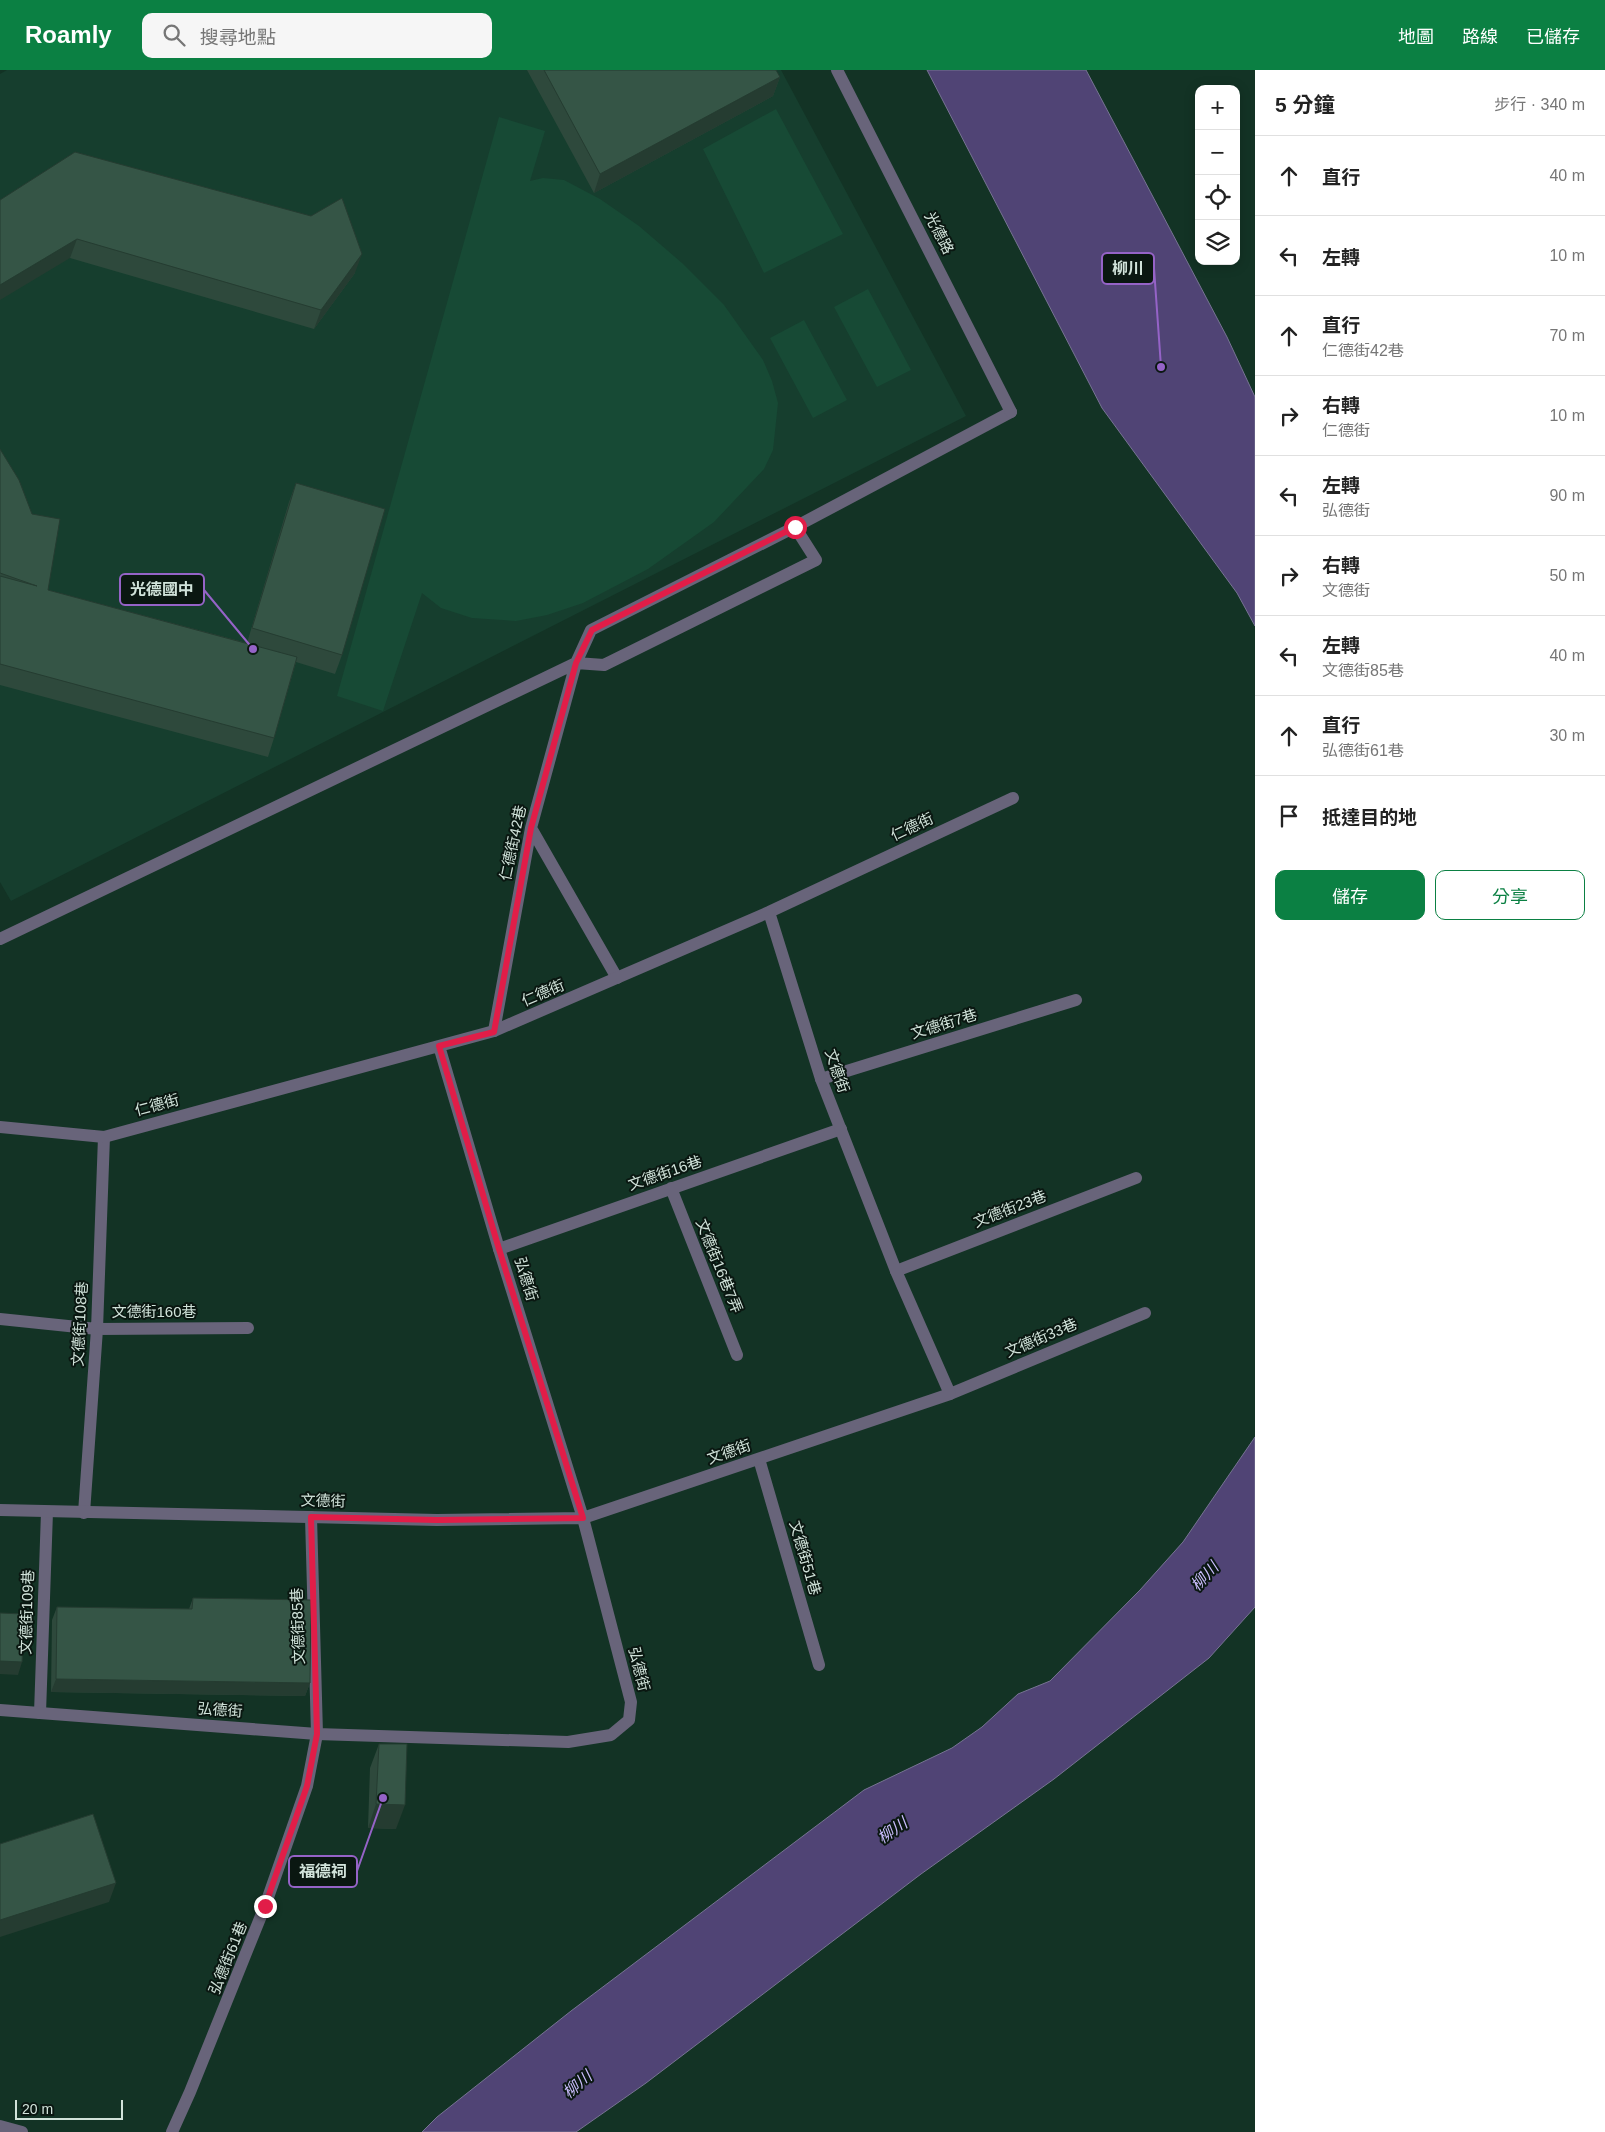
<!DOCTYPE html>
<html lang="zh-TW">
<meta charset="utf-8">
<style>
:root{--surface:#fff;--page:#f6f6f6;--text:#222;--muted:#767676;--line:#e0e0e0;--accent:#0b8043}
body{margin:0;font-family:Arial,"Noto Sans TC",sans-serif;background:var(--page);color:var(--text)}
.controls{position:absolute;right:15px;top:15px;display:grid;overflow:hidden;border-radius:10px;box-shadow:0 2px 12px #0003}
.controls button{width:45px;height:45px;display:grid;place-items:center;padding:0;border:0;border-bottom:1px solid var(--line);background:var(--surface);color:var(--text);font:25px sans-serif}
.scale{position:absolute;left:15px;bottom:12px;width:108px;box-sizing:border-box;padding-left:5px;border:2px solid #d1e3da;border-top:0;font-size:14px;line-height:18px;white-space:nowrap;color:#d1e3da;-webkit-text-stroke:4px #0a1711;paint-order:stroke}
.stop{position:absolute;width:15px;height:15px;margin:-11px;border:4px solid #e11d48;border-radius:50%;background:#fff}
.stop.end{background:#e11d48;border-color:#fff;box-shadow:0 1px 5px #0008}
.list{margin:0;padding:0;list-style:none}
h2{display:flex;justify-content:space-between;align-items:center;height:65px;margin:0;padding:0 20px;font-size:21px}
h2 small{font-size:16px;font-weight:400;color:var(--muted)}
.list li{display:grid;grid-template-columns:32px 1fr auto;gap:15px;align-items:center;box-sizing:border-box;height:80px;padding:0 20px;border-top:1px solid var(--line)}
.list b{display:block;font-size:19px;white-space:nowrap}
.list p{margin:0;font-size:16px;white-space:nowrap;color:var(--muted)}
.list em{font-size:16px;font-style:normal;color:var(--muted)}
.actions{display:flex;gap:10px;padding:15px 20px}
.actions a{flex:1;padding:11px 0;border:1px solid var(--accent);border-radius:10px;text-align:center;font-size:18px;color:var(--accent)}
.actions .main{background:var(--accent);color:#fff}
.icon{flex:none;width:28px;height:28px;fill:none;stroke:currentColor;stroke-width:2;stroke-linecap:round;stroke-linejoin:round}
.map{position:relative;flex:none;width:1255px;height:2062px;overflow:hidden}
header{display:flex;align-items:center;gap:30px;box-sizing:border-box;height:70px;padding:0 25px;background:var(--accent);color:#fff}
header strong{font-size:24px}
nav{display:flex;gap:28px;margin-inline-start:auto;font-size:18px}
.search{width:350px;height:45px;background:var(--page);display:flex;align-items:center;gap:12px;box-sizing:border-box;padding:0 18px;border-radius:10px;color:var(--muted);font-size:19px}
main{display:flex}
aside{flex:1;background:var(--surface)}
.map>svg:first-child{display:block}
.built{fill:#163e2e}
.green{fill:#174a35}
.water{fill:#504475;stroke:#777493}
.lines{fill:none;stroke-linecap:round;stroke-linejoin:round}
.lane{stroke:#68647a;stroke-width:12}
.street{stroke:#68647a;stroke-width:12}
.wall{fill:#2e493c}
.shaded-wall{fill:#253c31}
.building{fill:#355546;stroke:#253c31}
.route{stroke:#e11d48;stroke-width:6}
.labels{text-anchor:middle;stroke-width:4;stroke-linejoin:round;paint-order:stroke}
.street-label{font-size:15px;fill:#d1e3da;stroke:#0a1711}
.water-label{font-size:16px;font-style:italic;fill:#cabdfc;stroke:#0a1711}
.leader{fill:none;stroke:#9563c7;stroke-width:2}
.callout-dot{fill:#9563c7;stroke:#0a1711;stroke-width:2}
.callout{fill:#0a1711;stroke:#9563c7;stroke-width:2}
.callout-label{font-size:16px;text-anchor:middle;font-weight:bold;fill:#d1e3da}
</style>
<header>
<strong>Roamly</strong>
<div class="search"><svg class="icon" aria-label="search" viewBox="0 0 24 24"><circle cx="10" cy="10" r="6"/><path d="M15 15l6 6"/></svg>搜尋地點</div>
<nav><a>地圖</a><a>路線</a><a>已儲存</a></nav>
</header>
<main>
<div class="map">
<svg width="1255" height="2062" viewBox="0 0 1255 2062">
<rect width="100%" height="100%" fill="#133325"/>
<!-- built -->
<path class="built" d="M7,0H781L966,346L11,831L0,812V4Z"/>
<!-- green -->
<path class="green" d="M776,39L843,164L764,203L703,79Z
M499,47L545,61L530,111L543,108L564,110L600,129L639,156L682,193L724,235L763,290L772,311L778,333L773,380L764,399L714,452L648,499L583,533L547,545L516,551L472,548L441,538L422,523L383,641L337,626Z
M868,219L911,300L877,317L834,237Z
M804,250L847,330L813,348L770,268Z"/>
<!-- water -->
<path class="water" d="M927,0H1086L1227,267L1255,327V556L1237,523L1102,338Z
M1255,1367V1537L1209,1588L1054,1709L921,1804L646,2013L576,2062H422L437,2047L571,1941L864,1720L952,1678L982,1657L1018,1624L1050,1611L1140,1520L1183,1472Z"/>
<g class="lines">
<!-- lane -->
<path class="lane" d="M531,758L617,908
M0,869L576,593L604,595L816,490L795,457
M494,961L531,758L576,593L591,560L795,457L1011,342
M821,1009L1076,930
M671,1118L737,1285
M499,1179L841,1059
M896,1201L1136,1108
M0,1249L97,1259L248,1258
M950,1324L1145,1243
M759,1389L819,1595
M84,1443L97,1259L104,1067
M40,1643L47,1442
M0,2056L22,2062
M172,2062L190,2022L265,1836L307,1716L317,1664L311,1447"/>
<!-- street -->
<path class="street" d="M837,0L1011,342
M0,1057L104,1067L494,961L769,842L1013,728
M0,1440L437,1450L583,1448L950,1324L896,1201L821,1009L769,842
M0,1640L317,1664L568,1672L611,1665L629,1650L631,1632L583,1448L499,1179L439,976"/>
</g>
<!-- wall -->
<path class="wall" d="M527,0H776L780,7L773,26L594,123Z
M0,130L355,203L314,259L70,188Z
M0,379L48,520L247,573L289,432L296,413L342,585L335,604L296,592L274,668L268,687L0,615Z
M193,1528L310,1613L305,1626L51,1622L52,1550L57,1537L189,1539Z
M379,1674L396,1759L368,1758L370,1698Z"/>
<!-- shaded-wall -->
<path class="shaded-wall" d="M780,7L773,26L594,123L600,104Z
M77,169L70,188L0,230V215Z
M362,184L355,203L314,259L321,240Z
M0,1591L22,1592L18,1605L0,1604Z
M56,1609L310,1613L305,1626L51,1622Z
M376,1734L405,1735L396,1759L368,1758Z
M116,1813L109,1832L0,1867V1850Z"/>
<!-- building -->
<path class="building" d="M544,0H776L780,7L600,104Z
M75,82L311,146L342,128L362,184L321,240L77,169L0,215V130Z
M0,379L19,410L32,444L60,449L48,520L297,587L274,668L0,594V506L37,516L0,503Z
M296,413L385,439L342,585L252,558Z
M193,1528L311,1530L310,1613L56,1609L57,1537L192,1539Z
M0,1543L24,1544L22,1592L0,1591Z
M379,1674H407L405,1735L376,1734Z
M93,1744L116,1813L0,1850V1774Z"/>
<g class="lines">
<!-- route -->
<path class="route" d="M265,1836L307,1716L317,1664L311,1447L437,1450L583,1448L499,1179L439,976L494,962L531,758L576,593L592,560L795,457"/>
</g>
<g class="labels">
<!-- street labels -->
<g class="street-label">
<text transform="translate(939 163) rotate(63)" y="5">光德路</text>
<text transform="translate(912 757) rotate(-25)" y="5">仁德街</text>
<text transform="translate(513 773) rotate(-78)" y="5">仁德街42巷</text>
<text transform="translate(543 923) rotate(-23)" y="5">仁德街</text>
<text transform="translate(944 954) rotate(-17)" y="5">文德街7巷</text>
<text transform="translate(837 1001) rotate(71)" y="5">文德街</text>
<text transform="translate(157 1035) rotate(-15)" y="5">仁德街</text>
<text transform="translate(665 1103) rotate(-19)" y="5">文德街16巷</text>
<text transform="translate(1010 1139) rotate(-21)" y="5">文德街23巷</text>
<text transform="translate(719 1196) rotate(68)" y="5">文德街16巷7弄</text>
<text transform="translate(526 1209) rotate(73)" y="5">弘德街</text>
<text x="154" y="1247">文德街160巷</text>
<text transform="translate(80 1254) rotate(-87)" y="5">文德街108巷</text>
<text transform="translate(1041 1268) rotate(-23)" y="5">文德街33巷</text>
<text transform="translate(729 1382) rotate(-19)" y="5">文德街</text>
<text transform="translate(323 1431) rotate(1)" y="5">文德街</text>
<text transform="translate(805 1488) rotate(74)" y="5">文德街51巷</text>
<text transform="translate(27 1542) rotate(-88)" y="5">文德街109巷</text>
<text transform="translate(298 1556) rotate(-92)" y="5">文德街85巷</text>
<text transform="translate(639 1599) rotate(76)" y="5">弘德街</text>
<text transform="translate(220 1640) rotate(4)" y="5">弘德街</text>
<text transform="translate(228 1888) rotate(-68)" y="5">弘德街61巷</text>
</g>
<!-- water labels -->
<g class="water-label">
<text transform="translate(1204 1506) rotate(-47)" y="6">柳川</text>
<text transform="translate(892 1760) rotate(-35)" y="6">柳川</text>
<text transform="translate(577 2014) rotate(-40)" y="6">柳川</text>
</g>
</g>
<!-- callouts -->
<path class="leader" d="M1161 297L1154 198M253 579L204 520M383 1728L357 1801"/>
<g class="callout-dot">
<circle cx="1161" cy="297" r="5"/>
<circle cx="253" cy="579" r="5"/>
<circle cx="383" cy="1728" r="5"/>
</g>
<g class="callout">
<rect x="1102" y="183" width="52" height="31" rx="5"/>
<rect x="120" y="504" width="84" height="31" rx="5"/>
<rect x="289" y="1786" width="68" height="31" rx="5"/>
</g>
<g class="callout-label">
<text x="1128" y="204">柳川</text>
<text x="162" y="525">光德國中</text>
<text x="323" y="1807">福德祠</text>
</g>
</svg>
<div class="controls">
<button>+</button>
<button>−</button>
<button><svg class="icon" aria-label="locate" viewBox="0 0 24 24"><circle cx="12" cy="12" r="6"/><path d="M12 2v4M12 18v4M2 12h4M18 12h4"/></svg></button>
<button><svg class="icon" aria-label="layers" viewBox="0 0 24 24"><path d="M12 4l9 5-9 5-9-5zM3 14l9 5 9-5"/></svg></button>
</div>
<div class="scale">20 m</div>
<div class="stop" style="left:795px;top:457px"></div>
<div class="stop end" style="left:265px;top:1836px"></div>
</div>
<aside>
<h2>5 分鐘<small>步行 · 340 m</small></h2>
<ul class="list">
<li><svg class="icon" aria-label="ahead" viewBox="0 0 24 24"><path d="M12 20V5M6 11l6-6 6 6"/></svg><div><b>直行</b></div><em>40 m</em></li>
<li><svg class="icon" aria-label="left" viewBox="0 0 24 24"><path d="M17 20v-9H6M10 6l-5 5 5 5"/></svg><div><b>左轉</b></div><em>10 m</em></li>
<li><svg class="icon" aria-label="ahead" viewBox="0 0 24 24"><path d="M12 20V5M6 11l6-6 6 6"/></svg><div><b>直行</b><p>仁德街42巷</p></div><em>70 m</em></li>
<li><svg class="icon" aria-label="right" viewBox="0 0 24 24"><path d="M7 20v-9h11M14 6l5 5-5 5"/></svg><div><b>右轉</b><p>仁德街</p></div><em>10 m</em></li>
<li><svg class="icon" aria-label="left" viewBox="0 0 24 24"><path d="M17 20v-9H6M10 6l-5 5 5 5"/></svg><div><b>左轉</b><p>弘德街</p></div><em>90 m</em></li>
<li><svg class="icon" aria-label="right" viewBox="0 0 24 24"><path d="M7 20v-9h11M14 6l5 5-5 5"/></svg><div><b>右轉</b><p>文德街</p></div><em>50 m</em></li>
<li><svg class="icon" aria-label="left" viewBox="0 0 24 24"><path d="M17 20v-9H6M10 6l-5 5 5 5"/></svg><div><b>左轉</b><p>文德街85巷</p></div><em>40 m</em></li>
<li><svg class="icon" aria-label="ahead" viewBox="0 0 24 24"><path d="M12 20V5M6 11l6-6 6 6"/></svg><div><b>直行</b><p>弘德街61巷</p></div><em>30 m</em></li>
<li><svg class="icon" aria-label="arrive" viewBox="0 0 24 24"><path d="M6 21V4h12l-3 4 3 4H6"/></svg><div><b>抵達目的地</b></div></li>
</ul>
<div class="actions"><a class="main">儲存</a><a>分享</a></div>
</aside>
</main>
